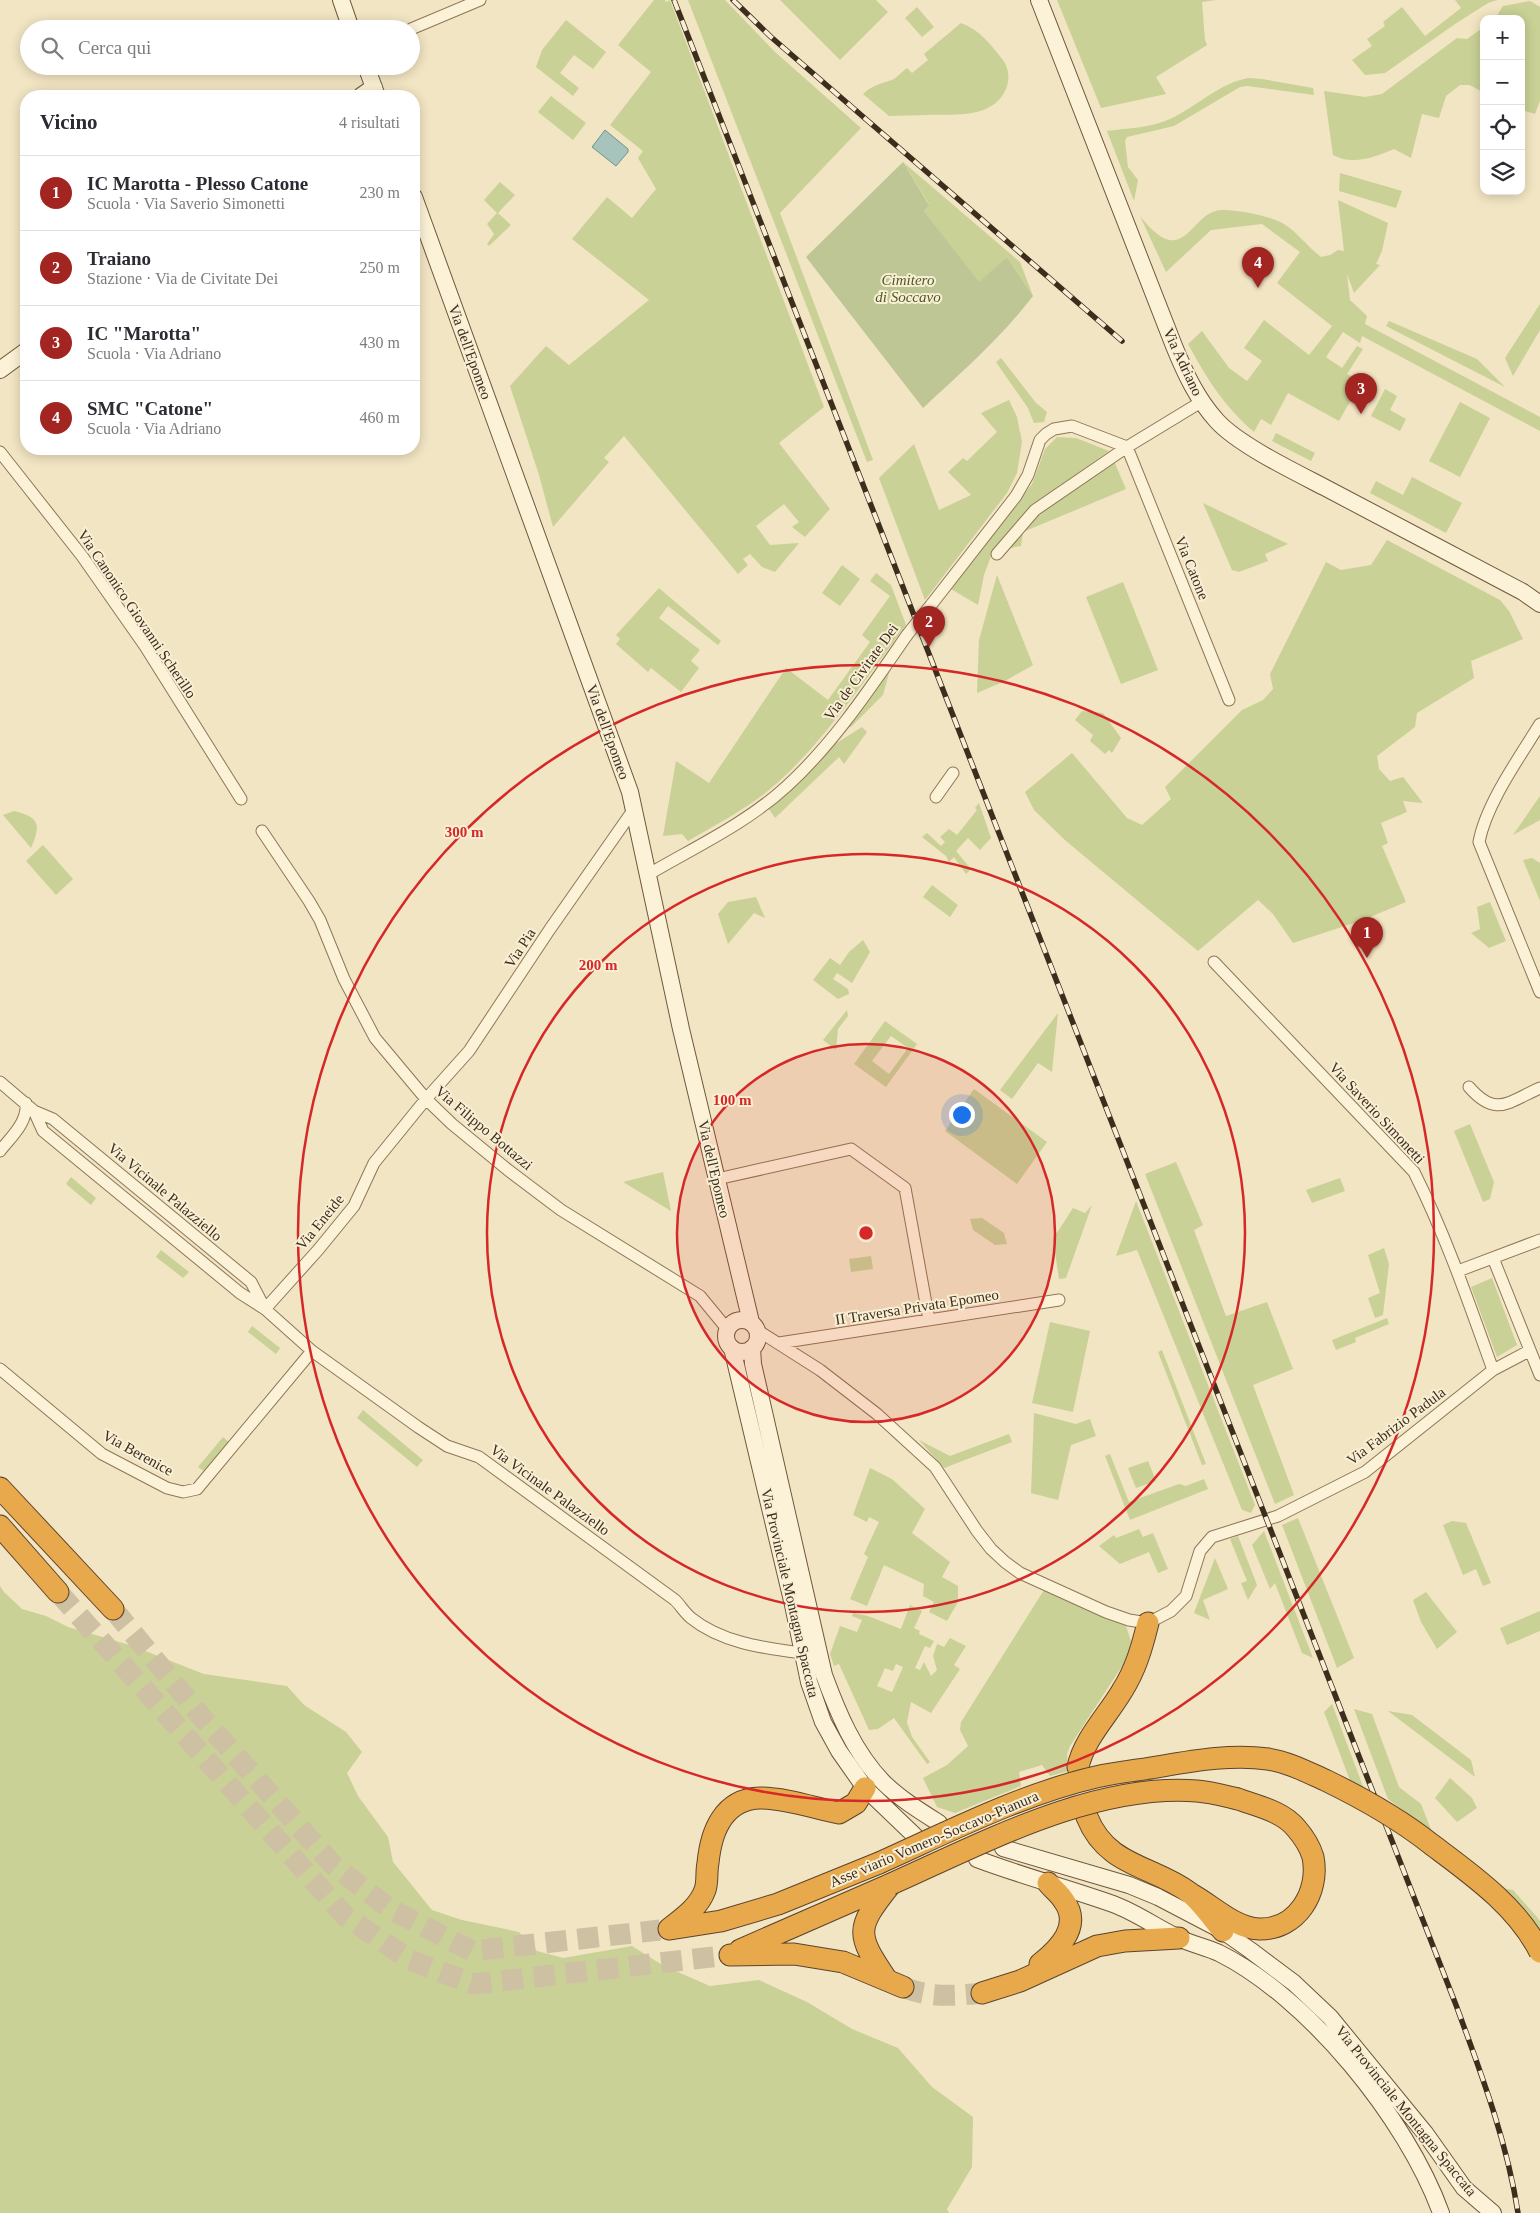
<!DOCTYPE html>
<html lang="it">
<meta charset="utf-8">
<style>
:root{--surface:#fff;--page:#f2f2f3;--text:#2b2b33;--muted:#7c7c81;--line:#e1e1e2;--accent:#a32522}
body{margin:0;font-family:Georgia,serif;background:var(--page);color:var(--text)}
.controls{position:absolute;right:15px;top:15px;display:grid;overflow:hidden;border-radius:10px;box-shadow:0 2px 12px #0003}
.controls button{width:45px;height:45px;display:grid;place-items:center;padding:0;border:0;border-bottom:1px solid var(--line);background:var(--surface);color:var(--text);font:25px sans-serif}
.you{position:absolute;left:961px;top:1114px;width:18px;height:18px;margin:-12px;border:4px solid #fff;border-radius:50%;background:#1a73e8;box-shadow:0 0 0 8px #1a73e833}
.badge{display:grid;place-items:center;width:32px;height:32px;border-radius:50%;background:var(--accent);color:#fff;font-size:16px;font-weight:700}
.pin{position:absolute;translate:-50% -41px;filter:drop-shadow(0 1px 2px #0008)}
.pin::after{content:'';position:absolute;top:26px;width:18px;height:15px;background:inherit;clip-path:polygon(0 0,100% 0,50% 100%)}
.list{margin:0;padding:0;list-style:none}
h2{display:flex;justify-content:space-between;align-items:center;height:65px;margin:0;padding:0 20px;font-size:21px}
h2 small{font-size:16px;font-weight:400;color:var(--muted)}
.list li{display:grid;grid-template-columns:32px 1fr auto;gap:15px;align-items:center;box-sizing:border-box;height:75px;padding:0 20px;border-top:1px solid var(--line)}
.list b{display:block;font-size:19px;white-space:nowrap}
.list p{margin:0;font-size:16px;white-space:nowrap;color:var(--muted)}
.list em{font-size:16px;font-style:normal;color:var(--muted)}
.icon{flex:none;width:28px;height:28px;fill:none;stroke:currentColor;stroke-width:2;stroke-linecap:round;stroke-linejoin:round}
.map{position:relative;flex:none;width:1540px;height:2213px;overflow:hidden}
.search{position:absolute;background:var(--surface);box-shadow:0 2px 12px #0003;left:20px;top:20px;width:400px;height:55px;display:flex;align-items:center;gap:12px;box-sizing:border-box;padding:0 18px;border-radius:28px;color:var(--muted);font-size:19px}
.panel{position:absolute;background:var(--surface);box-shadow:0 2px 12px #0003;left:20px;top:90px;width:400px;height:365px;border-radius:20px}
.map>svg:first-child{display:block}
.green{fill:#c9d196;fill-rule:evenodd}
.cemetery{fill:#bec696}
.water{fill:#a6c4bc;stroke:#6b948b}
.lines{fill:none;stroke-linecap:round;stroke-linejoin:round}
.highway-tunnel{stroke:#cec0a2;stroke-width:21;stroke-dasharray:21 11;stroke-linecap:butt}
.street-casing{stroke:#8e7658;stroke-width:13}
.secondary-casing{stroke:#70573b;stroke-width:18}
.highway-casing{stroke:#5c442c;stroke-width:23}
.street{stroke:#fcf2d7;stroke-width:11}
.secondary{stroke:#fcf2d7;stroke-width:16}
.highway{stroke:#e8a94d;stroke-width:21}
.rail-casing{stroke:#3d2d1d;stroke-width:5.5}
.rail{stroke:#f9efd4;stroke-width:4;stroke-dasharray:11;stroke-linecap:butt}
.street-bridge-casing{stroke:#8e7658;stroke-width:13;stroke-linecap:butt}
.highway-bridge-casing{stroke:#5c442c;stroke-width:23;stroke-linecap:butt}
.street-bridge{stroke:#fcf2d7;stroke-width:11}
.highway-bridge{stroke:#e8a94d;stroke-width:21}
.ring{fill:none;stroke:#d62828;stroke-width:2.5}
.labels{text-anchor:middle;stroke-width:4;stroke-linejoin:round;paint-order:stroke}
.park-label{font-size:15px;font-style:italic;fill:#4b5b22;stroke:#f9efd4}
.street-label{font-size:15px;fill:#3d2d1d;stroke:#f9efd4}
.centre{fill:#d62828;stroke:#f9efd4;stroke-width:2.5}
.ring-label{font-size:15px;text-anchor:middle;font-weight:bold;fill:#d62828;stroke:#f9efd4;stroke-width:4;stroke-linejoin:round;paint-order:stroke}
</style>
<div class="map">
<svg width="1540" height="2213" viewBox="0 0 1540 2213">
<rect width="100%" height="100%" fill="#f2e5c3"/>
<!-- green -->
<path class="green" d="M654,0H665L666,2L670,0L824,407L779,443L830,509L805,537L792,527L799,522L784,504L756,526L770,545L799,543L775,572L762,567L750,554L743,559L748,565L738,574L624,436L604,458L609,462L553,527L539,475L510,386L546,346L569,365L649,300L572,239L607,197L632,218L656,189L638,158L643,151L610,125L651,72L618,45Z
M688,0H725L774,51L861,128L780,213L873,460L867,462Z
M780,0H876L888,12L840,60Z
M1057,0H1216L1202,2L1205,40L1207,45L1156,77L1166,94L1101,108Z
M1455,0H1497L1488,3L1455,24L1385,73L1365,75L1352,60L1372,46L1367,39L1385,26L1383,22L1402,7L1425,36L1461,8Z
M1530,1L1540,7V101L1535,114L1521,110V19H1495L1503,6Z
M917,7L934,27L922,37L905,18Z
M566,20L606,52L593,69L574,55L560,73L579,88L573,96L536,67L542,50Z
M961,23C980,30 990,44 1003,60C1009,69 1010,78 1006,89C993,119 955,114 927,115C915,115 902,116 889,116L863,94C873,84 882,84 894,79C898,76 903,71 907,68L912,73L928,60L924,54Z
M1484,27V93L1470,85H1460L1446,96L1439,118L1422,114L1411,158L1394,149C1375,157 1353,166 1333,155L1324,91L1365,97L1382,94L1457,38L1467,39Z
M1248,78L1262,79L1313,88L1314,95L1247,86L1240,87L1174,126L1127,137L1125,141L1128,167L1138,180L1134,201L1107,131C1128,128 1153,128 1172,118C1197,106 1220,83 1248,78Z
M551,96L586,123L573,140L538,112Z
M903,162L1020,262L1033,296L1007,257L979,283L924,211L929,204Z
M1340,173L1402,191L1396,208L1339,191Z
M500,182L515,195L498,213L511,225L489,246L487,244L494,234L487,224L497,213L484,200Z
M1338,200L1388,223L1382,251L1376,264L1380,265L1354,293L1347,274L1350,300L1367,316L1365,324L1540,417V431L1362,336L1360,343L1343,332L1326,357L1342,368L1357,346L1363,349L1347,374L1361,382L1339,421L1288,393L1271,425L1261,419L1254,432C1223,405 1207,379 1188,344L1202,331L1229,368L1247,381L1262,361L1244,348L1264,320L1309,355L1332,326L1277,283L1300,252L1262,224L1211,230L1166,272L1140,216C1185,273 1189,212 1221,210C1235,209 1272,216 1284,224C1297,232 1308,247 1321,257L1330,255L1338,250L1344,251Z
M1540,304V330L1513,376L1505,358Z
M1389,321L1477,359L1505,387L1386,326Z
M1001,358L1036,403L1047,412L1044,422L1034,423L1028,408L996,362Z
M1385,389L1397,396L1390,410L1406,419L1400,431L1371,416Z
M1009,400L1017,417L1022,442L1017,473L1007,493L925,600L879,478L914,444L939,510L971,495L948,472L963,458L967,461L997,432L981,413Z
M1460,402L1490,418L1460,477L1429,461Z
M1276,433L1315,453L1311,461L1272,441Z
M1057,437L1076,438L1109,451L1033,505L993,551L984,575L978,605L951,589L1032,484L1045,449Z
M1114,461L1126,489L1023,532L1021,546L1006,549L1026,525L1069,491Z
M1412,477L1462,503L1446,533L1370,493L1376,481L1403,495Z
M1203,503L1288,544L1265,554L1268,561L1239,572L1232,570Z
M1387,540L1500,600L1509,611L1523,639L1471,661L1474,678L1417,713L1415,727L1377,756L1379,769L1390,781L1403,777L1423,803L1403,801L1407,812L1381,823L1388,843L1382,846L1406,902L1363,920L1293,943L1273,914L1258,900L1198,951L1066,841L1034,810L1025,792L1072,753L1127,818L1142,825L1171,799L1165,787L1242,710L1263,700L1273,689L1270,674L1326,562L1341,570L1371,565Z
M842,565L860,579L840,606L822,593Z
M876,573L891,585L906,625C865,679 821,747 769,790C745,810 715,825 688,841L682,834L663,836L676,761L709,783L786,668L828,700L870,642L862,635L890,596L870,581Z
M997,575L1033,665L1005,681L977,693L979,640Z
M1123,582L1158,670L1121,684L1086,597Z
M659,588L721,641L718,645L668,606L659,618L700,650L691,661L699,668L681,692L651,668L648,672L616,644L620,639L616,635Z
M891,666L883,695L851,727L843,728Z
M1082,711L1103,713L1121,738L1112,753L1109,750L1105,754L1090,741L1093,735L1075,720Z
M862,727L867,732L844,764L839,757L775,818L767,806L824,751Z
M1540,796V820L1513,835Z
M979,803L991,838L980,850L968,838L956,851L971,869L966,874L954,857L949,862L946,856L922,837L927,833L941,846L945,842L940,837L949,829L957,835L977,810L975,808Z
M14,811C40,817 41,825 31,848L3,815Z
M43,845L73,879L56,895L26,861Z
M1532,858L1540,863V901L1523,860Z
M932,885L958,905L950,917L923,897Z
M756,897L765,918L754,913L728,944L718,914L728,902Z
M1490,902L1506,941L1489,948L1471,933L1480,929L1477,907Z
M863,940L870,952L852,983L837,973L833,979L848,989L849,994L838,999L813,980L830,958L840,965L849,952Z
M847,1010L848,1016L838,1029L836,1050L823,1040Z
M1058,1013L1052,1072L1038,1063L1012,1099L1000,1090Z
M885,1021L917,1044L886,1087L854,1064ZM891,1036L908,1048L889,1074L872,1061Z
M974,1089L1047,1142L1017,1184L945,1131Z
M1470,1124L1494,1182L1490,1199L1483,1202L1454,1131Z
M1176,1162L1203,1225L1194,1230L1226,1316L1267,1302L1293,1369L1253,1385L1294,1495L1275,1504L1145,1174Z
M663,1172L671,1211L623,1182Z
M71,1177L96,1198L91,1205L66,1184Z
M1340,1178L1345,1191L1312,1203L1306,1190Z
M1136,1201L1255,1505L1251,1513L1242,1510L1137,1250L1116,1256Z
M1092,1205L1066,1278L1059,1279L1053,1239L1073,1208L1085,1213Z
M982,1218L1004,1233L1007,1244L995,1245L973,1230L970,1219Z
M1384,1248L1389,1264L1383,1315L1375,1318L1368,1298L1380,1293L1368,1255Z
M161,1250L189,1272L183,1278L156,1257Z
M871,1256L873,1269L851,1272L849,1259Z
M1492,1278L1517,1345L1497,1357L1471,1287Z
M1387,1318L1389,1324L1355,1338L1356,1342L1336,1350L1332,1340Z
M1050,1322L1090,1331L1073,1412L1032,1403Z
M252,1326L280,1348L276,1354L248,1332Z
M1162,1350L1206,1464L1202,1465L1158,1352Z
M363,1410L423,1460L417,1467L357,1418Z
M1034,1413L1076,1424L1090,1419L1096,1436L1071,1445L1058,1500L1031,1493Z
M1009,1434L1012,1442L944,1468L919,1440L950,1456Z
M223,1437L233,1446L208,1474L198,1467Z
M1110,1454L1129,1502L1179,1484L1186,1486L1204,1479L1208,1489L1130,1520L1105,1456Z
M1148,1461L1156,1481L1136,1488L1128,1468Z
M870,1468L892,1479L925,1509L912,1533L950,1562L942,1577L958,1586V1602L947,1621L929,1612L934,1602L923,1596L924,1584L884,1565L867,1606L850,1599L868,1557L864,1554L879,1522L869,1517L867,1522L853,1515Z
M1298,1518L1354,1658L1337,1668L1282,1525Z
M1452,1521L1466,1523L1491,1583L1483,1586L1476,1569L1463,1575L1443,1525Z
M1139,1529L1143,1537L1153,1533L1168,1569L1158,1573L1149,1552L1120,1564L1099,1546L1114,1535L1116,1538Z
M1264,1531L1313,1658L1302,1653L1275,1583L1270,1589L1252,1545Z
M1238,1536L1257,1585L1248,1600L1241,1583L1247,1581L1230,1539Z
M1215,1558L1228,1589L1203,1600L1210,1620L1194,1613Z
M0,1586L4,1592L22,1609L46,1616L68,1627L130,1645L204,1674L287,1686L304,1705L346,1732L362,1752L347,1773L358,1796L388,1837L393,1862L432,1910L462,1920L519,1932L537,1951L563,1958L632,1946L664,1966L710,1986L759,1980L807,2002L852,2029L898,2048L932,2087L973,2117L972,2167L947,2209L949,2213H0Z
M1044,1590L1126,1626L1131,1641L1128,1657L1070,1746L1067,1754L1069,1771L1050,1776L1042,1765L1019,1772L1021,1786L955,1813L937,1807L923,1778L947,1765L968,1746L960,1730L961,1722Z
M1426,1592L1457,1632L1437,1649L1421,1622L1413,1600Z
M910,1605L922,1611L914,1628L920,1631L919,1634L934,1641L930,1648L925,1646L915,1668L920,1670L924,1662L931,1676L937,1670L933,1656L937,1644L944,1647L950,1638L966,1646L954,1665L960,1669L931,1713L911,1702L907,1722L912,1737L930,1762L927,1764L894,1718L878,1729L869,1730L839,1664L834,1666L830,1654L840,1626L857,1632L862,1620L852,1616L853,1613L868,1616L901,1629ZM896,1664L903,1667L892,1692L877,1686L885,1668L893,1671Z
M1540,1611V1631L1507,1645L1500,1628Z
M1332,1704L1364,1789L1351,1783L1324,1712Z
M1354,1709L1372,1714L1399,1787L1421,1804L1432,1832L1388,1799Z
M1388,1711L1412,1715L1471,1760L1475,1777Z
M1450,1778L1472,1798L1477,1808L1457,1822L1435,1798Z
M1502,1888L1513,1890L1537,1917L1540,1921V1931L1518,1903Z"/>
<!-- cemetery -->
<path class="cemetery" d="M903,162L929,205L924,211L979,282L1007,257L1033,296C1001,338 962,372 923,408L806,257Z"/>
<!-- water -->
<path class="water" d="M605,130L628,149V152L616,166L592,147Z"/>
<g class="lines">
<!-- highway-tunnel -->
<path class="highway-tunnel" d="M58,1592L345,1916L410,1960L473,1984L730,1955
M113,1609L205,1721L333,1865L390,1909L472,1951L660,1930
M903,1987C929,1998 955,1996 982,1993"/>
<!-- street casing -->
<g class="street-casing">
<path id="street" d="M411,29L480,0
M0,452L82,556L145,646L241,799
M997,554L1035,510L1127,447L1229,700
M931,605L1016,496L1028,475L1040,440L1046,434L1054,429L1072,426L1127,447L1201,402
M1540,724C1519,758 1486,804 1479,842L1540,992
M936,797L953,773
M262,831L309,901L320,920L344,979L375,1038L426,1099L452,1124L508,1170L561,1210L700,1296L728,1330
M649,874C695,847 747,823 787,786C834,743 871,687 907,635
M1214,962L1414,1172C1446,1236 1469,1303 1493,1370
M0,1082L34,1111L43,1131L240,1293L265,1309L312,1351L418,1427L447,1446L479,1457L675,1600C680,1605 685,1613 691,1618C722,1643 764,1648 802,1653
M1469,1087C1496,1118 1508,1102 1540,1088
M34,1111L53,1119L251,1282L265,1309
M0,1151C11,1137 28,1122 26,1103
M717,1179L851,1149L905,1188L929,1320
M1493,1258L1540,1375
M1458,1271L1540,1240
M265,1309L318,1250L354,1206L374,1163L426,1099L469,1051L550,929L634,809
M757,1330L820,1370L877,1414L935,1467L977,1531L991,1549L1005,1562L1020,1573L1106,1612L1129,1620L1148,1623L1171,1611L1186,1596L1200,1551L1212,1537L1278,1516L1365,1472L1493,1370L1529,1351
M779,1343L1059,1300
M0,1369L102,1454L167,1488L183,1492L197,1489L312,1351"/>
</g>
<!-- secondary casing -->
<g class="secondary-casing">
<path id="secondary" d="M341,0L351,29
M1039,0L1174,346C1185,373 1197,399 1217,421C1239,445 1295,472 1324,487C1390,522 1457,557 1523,592L1540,604
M366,66L377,96
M361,96L374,87
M414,197L630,792L681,1029L751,1322
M0,370L26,351
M726 1336a16 16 0 1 1 32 0a16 16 0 1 1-32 0Z
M732,1348L793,1605L809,1682L823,1722L839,1751L865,1788L915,1836
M752,1348L753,1364L824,1675C838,1713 854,1752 883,1782C899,1798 920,1811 939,1823
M1003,1848L1129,1885L1158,1897L1223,1931L1250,1950L1294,1983L1330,2017L1425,2133L1464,2188L1493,2213
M977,1859C1022,1876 1068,1888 1113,1904C1135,1912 1156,1927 1177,1937C1190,1944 1206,1947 1219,1953C1309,1998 1407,2119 1441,2213"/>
</g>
<!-- highway casing -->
<g class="highway-casing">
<path id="highway" d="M0,1488L113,1609
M0,1526L58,1592
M1078,1767C1084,1739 1108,1715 1122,1691C1136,1669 1142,1647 1148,1623
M1087,1817C1107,1867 1152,1865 1190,1893C1202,1903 1213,1919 1223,1931
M1191,1894C1212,1905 1234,1928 1259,1929C1297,1930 1320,1892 1313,1857C1310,1847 1303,1836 1296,1828C1282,1811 1257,1806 1238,1799
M669,1929C683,1918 699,1907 705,1890C708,1882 706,1872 708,1863C711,1832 723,1799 760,1798C786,1798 814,1808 839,1813L856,1803L865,1788
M670,1929L721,1921L778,1904L879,1863
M740,1950L891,1884
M730,1955L794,1954L843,1962L903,1987
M1040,1964C1059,1949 1082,1926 1064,1901C1060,1894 1053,1889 1048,1883
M887,1980C856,1934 855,1929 890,1885
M982,1993L1020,1981L1097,1946L1125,1941L1179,1938"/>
</g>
<!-- street -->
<use href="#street" class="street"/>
<!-- secondary -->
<use href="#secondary" class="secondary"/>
<!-- highway -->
<use href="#highway" class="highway"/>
<!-- rail casing -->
<g class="rail-casing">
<path id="rail" d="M674,0L1456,2005C1481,2073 1507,2141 1518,2213
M733,0L771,37L1122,341"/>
</g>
<!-- rail -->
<use href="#rail" class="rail"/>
<!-- street-bridge casing -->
<g class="street-bridge-casing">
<path id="street-bridge" d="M907,635L931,605"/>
</g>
<!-- highway-bridge casing -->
<g class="highway-bridge-casing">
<path id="highway-bridge" d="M879,1863C948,1832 1022,1794 1096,1777C1118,1772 1141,1770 1163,1766C1197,1760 1234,1754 1268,1759C1288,1762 1307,1772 1325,1780C1362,1798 1398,1818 1431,1844C1471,1874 1517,1906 1540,1952
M891,1884C983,1843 1094,1783 1197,1791C1211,1792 1225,1796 1238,1799"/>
</g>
<!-- street-bridge -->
<use href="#street-bridge" class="street-bridge"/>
<!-- highway-bridge -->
<use href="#highway-bridge" class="highway-bridge"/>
</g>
<!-- distance rings -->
<circle cx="866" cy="1233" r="189" fill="#d62828" fill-opacity=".12"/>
<g class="ring">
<circle cx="866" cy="1233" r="189"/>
<circle cx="866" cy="1233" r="379"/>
<circle cx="866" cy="1233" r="568"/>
</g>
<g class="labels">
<!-- park labels -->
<g class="park-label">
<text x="908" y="285">Cimitero<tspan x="908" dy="17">di Soccavo</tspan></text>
</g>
<!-- street labels -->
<g class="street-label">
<text transform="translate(470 352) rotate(70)" y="5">Via dell'Epomeo</text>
<text transform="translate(1183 362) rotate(65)" y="5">Via Adriano</text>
<text transform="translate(1192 568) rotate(68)" y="5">Via Catone</text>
<text transform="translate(137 614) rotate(56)" y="5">Via Canonico Giovanni Scherillo</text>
<text transform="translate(861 672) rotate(-54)" y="5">Via de Civitate Dei</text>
<text transform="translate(608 732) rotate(70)" y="5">Via dell'Epomeo</text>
<text transform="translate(520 948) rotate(-57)" y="5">Via Pia</text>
<text transform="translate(1377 1113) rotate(47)" y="5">Via Saverio Simonetti</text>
<text transform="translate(484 1128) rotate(40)" y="5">Via Filippo Bottazzi</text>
<text transform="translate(714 1169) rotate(77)" y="5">Via dell'Epomeo</text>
<text transform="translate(165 1192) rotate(40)" y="5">Via Vicinale Palazziello</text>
<text transform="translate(320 1222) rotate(-51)" y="5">Via Eneide</text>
<text transform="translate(917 1307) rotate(-9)" y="5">II Traversa Privata Epomeo</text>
<text transform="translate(1396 1426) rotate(-37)" y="5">Via Fabrizio Padula</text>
<text transform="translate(138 1453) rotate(29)" y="5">Via Berenice</text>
<text transform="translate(550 1490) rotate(36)" y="5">Via Vicinale Palazziello</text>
<text transform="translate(790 1593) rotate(77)" y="5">Via Provinciale Montagna Spaccata</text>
<text transform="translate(934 1839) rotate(-23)" y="5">Asse viario Vomero-Soccavo-Pianura</text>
<text transform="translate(1406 2111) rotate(51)" y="5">Via Provinciale Montagna Spaccata</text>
</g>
</g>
<circle cx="866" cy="1233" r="8" class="centre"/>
<g class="ring-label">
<text x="464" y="837">300 m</text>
<text x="598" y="970">200 m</text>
<text x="732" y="1105">100 m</text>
</g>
</svg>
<div class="controls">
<button>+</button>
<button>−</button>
<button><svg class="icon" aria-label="locate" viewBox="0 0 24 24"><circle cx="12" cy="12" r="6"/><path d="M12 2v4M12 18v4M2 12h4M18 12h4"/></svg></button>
<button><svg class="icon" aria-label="layers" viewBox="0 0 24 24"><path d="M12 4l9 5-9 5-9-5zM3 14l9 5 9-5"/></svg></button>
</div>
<div class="you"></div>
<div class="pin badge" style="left:1367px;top:958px">1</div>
<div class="pin badge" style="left:929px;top:647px">2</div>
<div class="pin badge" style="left:1361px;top:414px">3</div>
<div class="pin badge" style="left:1258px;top:288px">4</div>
<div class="search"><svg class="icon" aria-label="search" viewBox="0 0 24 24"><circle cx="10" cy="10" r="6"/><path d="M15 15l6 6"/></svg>Cerca qui</div>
<section class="panel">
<h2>Vicino<small>4 risultati</small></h2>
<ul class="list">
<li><span class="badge">1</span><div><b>IC Marotta - Plesso Catone</b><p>Scuola · Via Saverio Simonetti</p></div><em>230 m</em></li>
<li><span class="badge">2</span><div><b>Traiano</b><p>Stazione · Via de Civitate Dei</p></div><em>250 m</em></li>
<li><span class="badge">3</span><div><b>IC &quot;Marotta&quot;</b><p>Scuola · Via Adriano</p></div><em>430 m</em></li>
<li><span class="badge">4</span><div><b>SMC &quot;Catone&quot;</b><p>Scuola · Via Adriano</p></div><em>460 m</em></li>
</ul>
</section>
</div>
